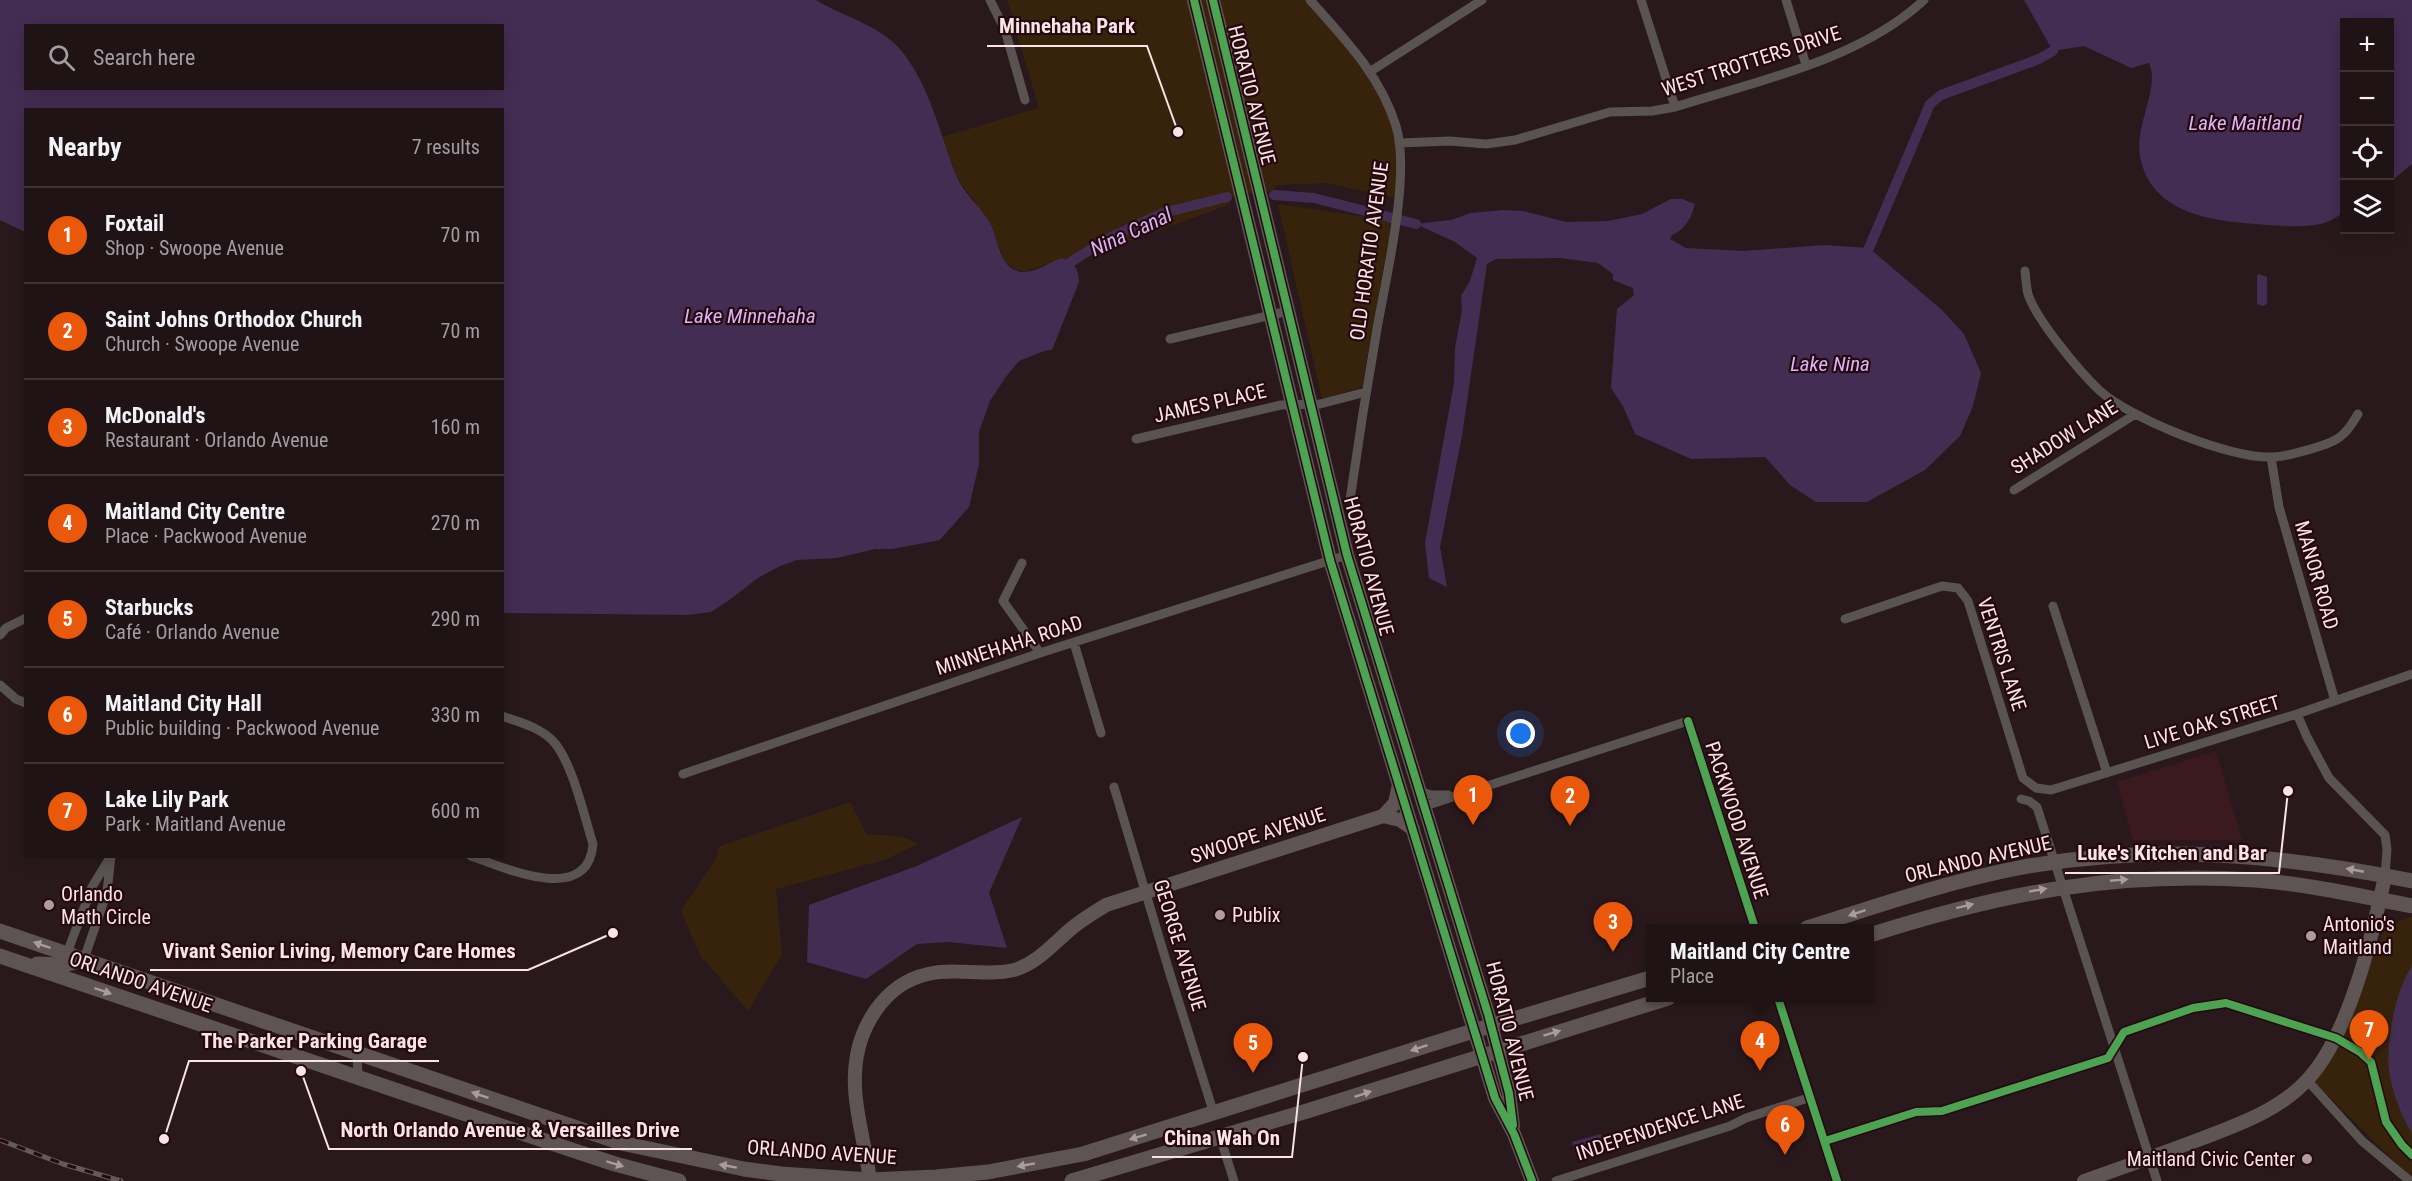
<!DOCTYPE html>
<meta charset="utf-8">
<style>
:root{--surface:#1f1315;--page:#2c2022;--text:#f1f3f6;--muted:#a19ea0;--line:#3c3234;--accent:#ea580c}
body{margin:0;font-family:"Roboto Condensed",sans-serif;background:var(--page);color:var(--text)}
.controls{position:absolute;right:18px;top:18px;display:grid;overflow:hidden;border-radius:0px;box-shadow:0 3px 15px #0003}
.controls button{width:54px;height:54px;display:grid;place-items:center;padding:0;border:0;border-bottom:2px solid var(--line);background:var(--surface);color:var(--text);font:30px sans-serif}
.you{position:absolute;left:1521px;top:734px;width:21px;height:21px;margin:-15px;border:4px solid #fff;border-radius:50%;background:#1a73e8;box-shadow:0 0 0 9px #1a73e833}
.badge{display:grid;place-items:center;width:39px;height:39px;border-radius:50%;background:var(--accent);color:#fff;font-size:20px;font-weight:700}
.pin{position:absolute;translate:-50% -50px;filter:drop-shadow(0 2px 3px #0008)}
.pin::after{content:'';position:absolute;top:32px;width:21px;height:18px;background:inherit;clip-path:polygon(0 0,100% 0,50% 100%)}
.popup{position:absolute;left:1646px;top:924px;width:228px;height:78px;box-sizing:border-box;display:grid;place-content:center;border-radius:0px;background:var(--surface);filter:drop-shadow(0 2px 4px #0005);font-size:20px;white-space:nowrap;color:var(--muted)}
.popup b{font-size:22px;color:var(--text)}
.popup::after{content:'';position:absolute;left:50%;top:100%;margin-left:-12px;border:12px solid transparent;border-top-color:var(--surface)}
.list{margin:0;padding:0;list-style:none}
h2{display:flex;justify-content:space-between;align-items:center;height:78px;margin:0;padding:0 24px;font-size:26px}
h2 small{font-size:20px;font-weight:400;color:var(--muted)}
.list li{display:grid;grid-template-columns:39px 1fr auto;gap:18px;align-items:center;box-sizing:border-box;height:96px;padding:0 24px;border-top:2px solid var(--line)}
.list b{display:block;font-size:22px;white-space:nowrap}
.list p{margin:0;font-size:20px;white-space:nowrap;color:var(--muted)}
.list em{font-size:20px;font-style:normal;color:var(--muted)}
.icon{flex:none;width:33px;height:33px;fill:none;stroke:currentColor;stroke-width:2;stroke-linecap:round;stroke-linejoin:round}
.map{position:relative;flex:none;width:2412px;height:1181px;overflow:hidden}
.search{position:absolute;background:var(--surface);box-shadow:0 3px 15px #0003;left:24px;top:24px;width:480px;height:66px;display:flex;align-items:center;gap:15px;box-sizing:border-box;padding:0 21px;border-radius:0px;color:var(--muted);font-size:22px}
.panel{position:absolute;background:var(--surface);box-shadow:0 3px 15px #0003;left:24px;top:108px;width:480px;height:750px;border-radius:0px}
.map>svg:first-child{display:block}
.built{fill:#3a191f}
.green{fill:#37230c}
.water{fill:#442d52;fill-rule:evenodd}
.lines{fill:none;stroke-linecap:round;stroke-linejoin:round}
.canal{stroke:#442d52;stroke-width:10}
.street{stroke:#595352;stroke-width:9}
.secondary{stroke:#5f5554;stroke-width:14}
.primary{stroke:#5e5453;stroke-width:15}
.rail-casing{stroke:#645a5b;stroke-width:5}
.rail{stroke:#25090f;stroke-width:3;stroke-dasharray:9;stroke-linecap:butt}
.cycleway-casing{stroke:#25090f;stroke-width:11}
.cycleway{stroke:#4ca352;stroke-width:8}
.oneway{fill:#ab9c9c}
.poi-dot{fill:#b09c9f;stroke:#25090f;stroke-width:2}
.labels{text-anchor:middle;stroke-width:4.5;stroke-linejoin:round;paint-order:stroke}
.street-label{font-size:20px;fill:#f8e3e5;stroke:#25090f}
.poi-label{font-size:20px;fill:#f8e3e5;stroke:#25090f;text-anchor:start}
.water-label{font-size:21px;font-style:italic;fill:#dab2f7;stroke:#25090f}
.leader{fill:none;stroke:#f8e3e5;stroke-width:2}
.callout-dot{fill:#f8e3e5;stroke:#25090f;stroke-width:2}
.callout-label{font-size:21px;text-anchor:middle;font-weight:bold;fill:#f8e3e5;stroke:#25090f;stroke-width:4.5;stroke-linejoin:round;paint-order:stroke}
</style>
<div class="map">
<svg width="2412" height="1181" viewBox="0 0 2412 1181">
<rect width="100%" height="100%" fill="#29191c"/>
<!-- built -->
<path class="built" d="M2216,751L2242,840H2133L2117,782Z"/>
<!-- green -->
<path class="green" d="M1007,0H1310L1362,60L1396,128L1397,198L1326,183L1277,185L1273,190L1228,197L1231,204L1071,262L1062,258L1025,272L1015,269L1005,262L991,225L957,177L942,137L1039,108Z
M1278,204L1392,221L1362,387L1322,399Z
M850,802L867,835C885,835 902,834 918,844L884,860L776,889L782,954L748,1011L700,955L681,911L717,857L718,847Z
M2412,916V1178L2312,1080L2341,1041L2384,928Z"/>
<!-- water -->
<path class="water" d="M0,0H816C845,18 882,25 904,54C932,92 939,132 956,175C963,193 980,206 990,223C999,239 999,272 1024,272C1038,272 1050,261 1062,258C1074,263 1079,269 1079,282L1052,350L1044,351L1019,361L1005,378L990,401L979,432V464L969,507L940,540L892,549H875L837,558L797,560L778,567L758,578L728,601L711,612L687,615L503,613L502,110H26L25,232L0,220ZM26,26H502V88H26Z
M2024,0H2412V164L2390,182V22H2344V212C2338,216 2331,221 2324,223C2308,228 2286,226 2270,225C2222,222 2155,218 2141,161C2132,128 2161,89 2149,63L2131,68L2084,46L2053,51Z
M1671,199H1682L1695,204C1691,218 1686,229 1672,235L1670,239L1686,248L1743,251L1825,245L1869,248L1942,310L1964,334L1981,373L1973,406L1960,436L1925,470L1867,502H1816L1790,485L1765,457L1691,459L1635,434L1623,406L1611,388L1617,309L1634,295L1633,288L1613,280V274L1598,263L1560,258L1496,259L1487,264L1462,436L1440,547L1447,587L1429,578L1425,543L1454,383L1455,348L1462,310L1461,296L1470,281L1477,258L1455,242L1416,224L1451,220L1471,213L1503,210L1523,211L1566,222L1608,221L1642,214Z
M2259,274L2267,277V304L2263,306L2257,304V276Z
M1022,817L989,893L1007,948L948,942L917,944L866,979L807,962L809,905L917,866Z
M2412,966V1133C2402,1118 2394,1096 2390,1077C2384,1048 2395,990 2412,966Z
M1601,1134L1603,1143L1575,1151L1572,1142Z"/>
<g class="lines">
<!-- canal -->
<path class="canal" d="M1274,195L1314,198L1416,224
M1869,248L1930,104L1941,95L2039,59L2053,51
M1071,262L1105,240L1163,213L1227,197"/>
<!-- street -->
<path class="street" d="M990,0L1005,30L1025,100
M1310,0C1345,39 1380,75 1396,126C1411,175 1386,277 1377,329C1367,386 1358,443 1350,500
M1641,0L1675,107
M1786,0L1806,65
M1371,71L1482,0
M1399,143L1450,141L1486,144L1515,140L1610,112L1652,111L1675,107C1757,81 1860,60 1924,0
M2025,271C2026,278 2026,286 2028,294C2036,319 2079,371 2099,390C2129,418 2230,459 2272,457C2285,457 2332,445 2341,436C2349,430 2353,422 2358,414
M1170,339L1288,311
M1136,439L1281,405L1320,404L1366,392
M2271,457L2279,507L2335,701
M2014,490L2134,415
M1022,563L1003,601L1040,653
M2053,606L2107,773
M1845,619L1942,586L1958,588L1968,601L2023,778L2036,788L2051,790L2297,714L2412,674
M0,635L6,628L26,618
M1074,643L1101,733
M0,685L16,699L26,703
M2297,714L2307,737L2329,778L2385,835L2387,849L2385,876
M683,774L1040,653L1347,555
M1114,787L1170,974L1214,1114
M1421,792L1432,795H1448
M2021,799L2029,801L2037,807L2157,1181
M1425,806L1688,721L1755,928
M471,856C505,868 588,906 593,844C584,816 572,760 552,740C539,727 519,722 502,716
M67,953L92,887L109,859
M84,959L107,892L111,856
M1778,998L1837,1181
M357,1052L358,1078
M2307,1080L2362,1141L2410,1181
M1220,1137L1234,1181
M1556,1181L1730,1126L1746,1118L1811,1097"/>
<!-- secondary -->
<path class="secondary" d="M1194,0L1330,560L1495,1098L1514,1134L1532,1181
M1213,0L1347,555L1488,1014L1509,1093L1513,1126
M1383,816L1400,820L1413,829
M870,1181C866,1147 853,1106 855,1073C857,1029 883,984 928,974C956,967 985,977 1014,970C1038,963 1054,943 1072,928C1083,919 1095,912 1106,905L1383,816L1395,803L1399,785
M2084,1181C2124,1167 2164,1153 2203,1138C2240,1124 2282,1109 2309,1078C2349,1034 2373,934 2385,876"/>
<!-- primary -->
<path class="primary" d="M1807,928C1877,906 1946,882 2018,868C2152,843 2279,854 2412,881
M0,931L621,1143L744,1169L781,1174L870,1180L936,1177L988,1172L1083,1154L1457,1036L1650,978
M1870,935C2002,893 2115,871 2255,880C2308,884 2360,896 2412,906
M0,956L572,1150L615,1164L679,1181
M37,964L64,965L84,959
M1072,1181L1307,1111L1668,998"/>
<!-- rail casing -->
<g class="rail-casing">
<path id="rail" d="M0,1140L63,1164L121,1181"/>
</g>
<!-- rail -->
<use href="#rail" class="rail"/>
<!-- cycleway casing -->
<g class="cycleway-casing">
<path id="cycleway" d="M1194,0L1330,560L1495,1098L1514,1134L1532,1181
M1213,0L1347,555L1488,1014L1509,1093L1513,1125
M1688,721L1755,928
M1778,998L1837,1181
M1825,1141L1916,1112L1942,1111L2108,1058L2124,1032L2193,1008L2226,1003L2336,1038L2360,1052L2371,1062L2386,1122L2402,1145L2412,1155"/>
</g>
<!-- cycleway -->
<use href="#cycleway" class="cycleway"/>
</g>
<!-- one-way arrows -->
<defs><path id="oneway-solid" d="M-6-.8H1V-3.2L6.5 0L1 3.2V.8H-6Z" transform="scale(1.5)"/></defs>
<g class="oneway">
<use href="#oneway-solid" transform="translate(2355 870) rotate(-169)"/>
<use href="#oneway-solid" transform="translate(2119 880) rotate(-5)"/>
<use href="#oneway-solid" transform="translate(2038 890) rotate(-10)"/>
<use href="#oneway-solid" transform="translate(1965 906) rotate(-14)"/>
<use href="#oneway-solid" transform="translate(1857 913) rotate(162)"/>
<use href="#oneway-solid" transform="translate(42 945) rotate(-161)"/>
<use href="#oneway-solid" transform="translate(103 991) rotate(19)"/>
<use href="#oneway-solid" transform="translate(1552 1033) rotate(-17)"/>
<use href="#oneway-solid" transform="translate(1419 1048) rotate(162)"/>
<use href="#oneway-solid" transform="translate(1363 1094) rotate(-18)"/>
<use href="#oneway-solid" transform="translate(480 1095) rotate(-161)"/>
<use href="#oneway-solid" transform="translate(1138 1137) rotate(163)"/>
<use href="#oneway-solid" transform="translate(615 1164) rotate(17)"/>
<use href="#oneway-solid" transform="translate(1026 1165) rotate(170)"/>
<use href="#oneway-solid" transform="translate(728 1166) rotate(-170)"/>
</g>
<!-- markers -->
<g class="poi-dot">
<circle cx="49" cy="905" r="6"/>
<circle cx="1220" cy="915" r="6"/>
<circle cx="2311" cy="936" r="6"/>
<circle cx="2307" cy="1159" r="6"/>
</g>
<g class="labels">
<!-- street labels -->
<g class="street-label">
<text transform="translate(1751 61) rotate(-18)" y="7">WEST TROTTERS DRIVE</text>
<text transform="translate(1252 95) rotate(76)" y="7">HORATIO AVENUE</text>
<text transform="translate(1369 251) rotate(-82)" y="7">OLD HORATIO AVENUE</text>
<text transform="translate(1210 403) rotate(-13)" y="7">JAMES PLACE</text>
<text transform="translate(2064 437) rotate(-32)" y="7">SHADOW LANE</text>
<text transform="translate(1369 566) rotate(75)" y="7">HORATIO AVENUE</text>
<text transform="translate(2317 575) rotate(74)" y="7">MANOR ROAD</text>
<text transform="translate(1009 645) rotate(-18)" y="7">MINNEHAHA ROAD</text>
<text transform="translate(2002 654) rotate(72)" y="7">VENTRIS LANE</text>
<text transform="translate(2212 722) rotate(-17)" y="7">LIVE OAK STREET</text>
<text transform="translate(1737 820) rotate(72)" y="7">PACKWOOD AVENUE</text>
<text transform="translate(1258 835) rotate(-18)" y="7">SWOOPE AVENUE</text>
<text transform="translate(1978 859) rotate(-13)" y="7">ORLANDO AVENUE</text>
<text transform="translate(1180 945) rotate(73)" y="7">GEORGE AVENUE</text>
<text transform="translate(141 982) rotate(19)" y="7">ORLANDO AVENUE</text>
<text transform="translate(1510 1031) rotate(76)" y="7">HORATIO AVENUE</text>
<text transform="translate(1660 1127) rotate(-18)" y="7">INDEPENDENCE LANE</text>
<text transform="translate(822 1152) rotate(4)" y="7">ORLANDO AVENUE</text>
</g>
<!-- poi labels -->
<g class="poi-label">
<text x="61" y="901">Orlando<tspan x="61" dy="23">Math Circle</tspan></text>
<text x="1232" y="922">Publix</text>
<text x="2323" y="931">Antonio's<tspan x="2323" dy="23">Maitland</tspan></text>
<text x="2295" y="1166" text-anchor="end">Maitland Civic Center</text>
</g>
<!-- water labels -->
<g class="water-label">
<text x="2245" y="130">Lake Maitland</text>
<text transform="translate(1131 232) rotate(-25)" y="7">Nina Canal</text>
<text x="750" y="323">Lake Minnehaha</text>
<text x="1830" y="371">Lake Nina</text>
</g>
</g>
<!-- callouts -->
<path class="leader" d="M1178 132L1147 46H987M2288 791L2279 873H2065M613 933L528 970H150M164 1139L189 1061H439M301 1071L329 1149H692M1303 1057L1292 1157H1152"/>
<g class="callout-dot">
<circle cx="1178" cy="132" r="6"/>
<circle cx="2288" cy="791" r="6"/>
<circle cx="613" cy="933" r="6"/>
<circle cx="164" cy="1139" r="6"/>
<circle cx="301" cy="1071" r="6"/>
<circle cx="1303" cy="1057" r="6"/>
</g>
<g class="callout-label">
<text x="1067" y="33">Minnehaha Park</text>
<text x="2172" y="860">Luke's Kitchen and Bar</text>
<text x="339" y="958">Vivant Senior Living, Memory Care Homes</text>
<text x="314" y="1048">The Parker Parking Garage</text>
<text x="510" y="1137">North Orlando Avenue &amp; Versailles Drive</text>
<text x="1222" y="1145">China Wah On</text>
</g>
</svg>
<div class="controls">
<button>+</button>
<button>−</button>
<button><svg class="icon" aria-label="locate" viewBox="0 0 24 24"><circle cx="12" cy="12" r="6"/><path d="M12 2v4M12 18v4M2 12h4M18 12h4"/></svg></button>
<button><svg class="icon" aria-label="layers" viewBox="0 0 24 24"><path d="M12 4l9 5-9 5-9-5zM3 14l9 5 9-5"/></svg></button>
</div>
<div class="you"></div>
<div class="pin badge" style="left:1473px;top:825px">1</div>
<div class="pin badge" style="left:1570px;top:826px">2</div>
<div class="pin badge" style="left:1613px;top:952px">3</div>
<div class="pin badge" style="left:1760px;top:1071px">4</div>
<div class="popup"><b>Maitland City Centre</b>Place</div>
<div class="pin badge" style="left:1253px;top:1073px">5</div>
<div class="pin badge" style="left:1785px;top:1155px">6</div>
<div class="pin badge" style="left:2369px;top:1060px">7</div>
<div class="search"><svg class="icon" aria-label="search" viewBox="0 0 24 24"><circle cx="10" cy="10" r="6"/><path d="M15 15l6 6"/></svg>Search here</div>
<section class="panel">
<h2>Nearby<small>7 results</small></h2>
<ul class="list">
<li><span class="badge">1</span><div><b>Foxtail</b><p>Shop · Swoope Avenue</p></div><em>70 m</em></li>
<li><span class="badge">2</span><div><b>Saint Johns Orthodox Church</b><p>Church · Swoope Avenue</p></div><em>70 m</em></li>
<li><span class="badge">3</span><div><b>McDonald's</b><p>Restaurant · Orlando Avenue</p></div><em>160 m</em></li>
<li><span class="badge">4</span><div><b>Maitland City Centre</b><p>Place · Packwood Avenue</p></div><em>270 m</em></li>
<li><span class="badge">5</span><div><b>Starbucks</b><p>Café · Orlando Avenue</p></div><em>290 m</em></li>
<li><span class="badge">6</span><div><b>Maitland City Hall</b><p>Public building · Packwood Avenue</p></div><em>330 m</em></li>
<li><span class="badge">7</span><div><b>Lake Lily Park</b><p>Park · Maitland Avenue</p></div><em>600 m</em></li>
</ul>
</section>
</div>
